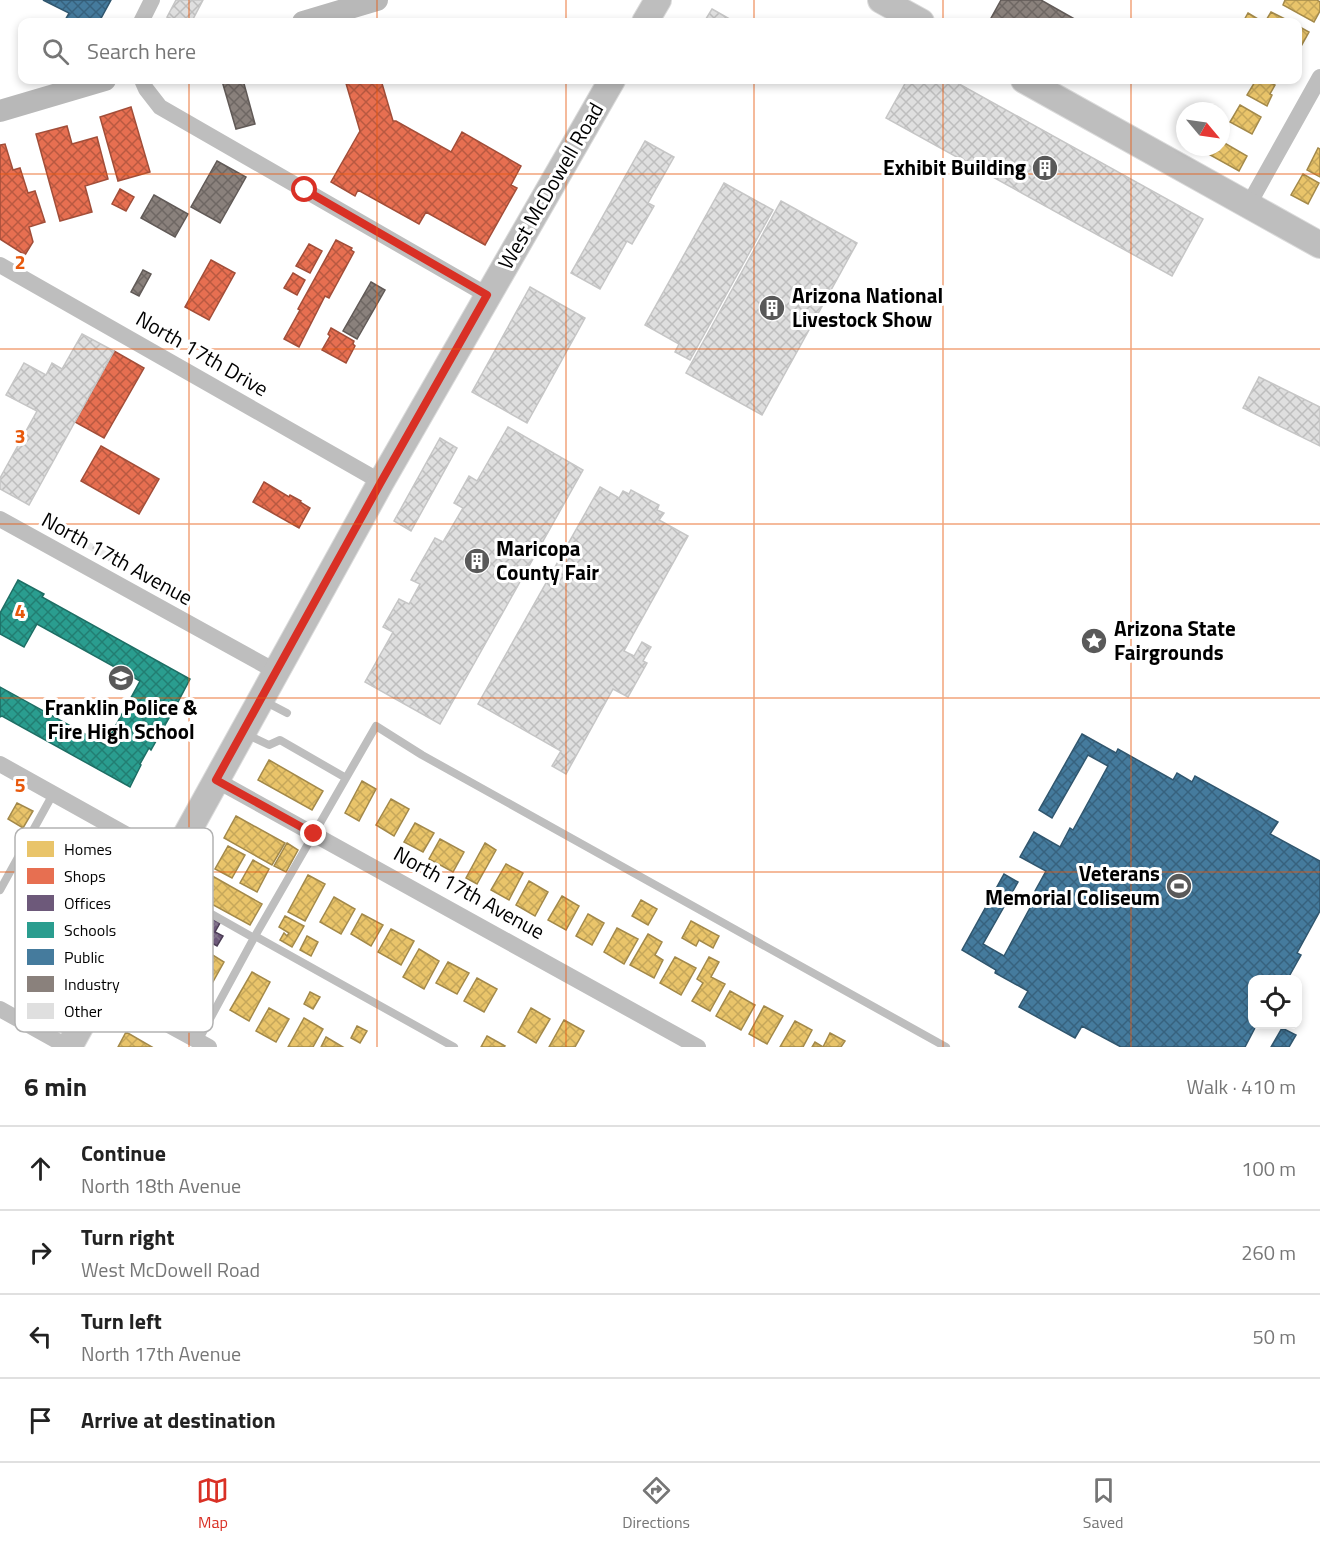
<!DOCTYPE html>
<meta charset="utf-8">
<style>
:root{--surface:#fff;--page:#f6f6f6;--text:#222;--muted:#767676;--line:#e0e0e0;--accent:#d93025}
body{margin:0;font-family:"Titillium Web",sans-serif;background:var(--page);color:var(--text)}
.controls{position:absolute;right:18px;bottom:18px;display:grid;overflow:hidden;border-radius:12px;box-shadow:0 3px 9px #0003}
.controls button{width:54px;height:54px;display:grid;place-items:center;padding:0;border:0;border-bottom:2px solid var(--line);background:var(--surface);color:var(--text);font:30px sans-serif}
.compass{position:absolute;left:1176px;top:102px;width:54px;height:54px;border-radius:50%;background:var(--surface);box-shadow:0 3px 9px #0003;rotate:119deg}
.stop{position:absolute;width:18px;height:18px;margin:-14px;border:4px solid #d93025;border-radius:50%;background:#fff}
.stop.end{background:#d93025;border-color:#fff;box-shadow:0 2px 6px #0008}
.list{margin:0;padding:0;list-style:none}
h2{display:flex;justify-content:space-between;align-items:center;height:78px;margin:0;padding:0 24px;font-size:26px}
h2 small{font-size:20px;font-weight:400;color:var(--muted)}
.list li{display:grid;grid-template-columns:39px 1fr auto;gap:18px;align-items:center;box-sizing:border-box;height:84px;padding:0 24px;border-top:2px solid var(--line)}
.list b{display:block;font-size:22px;white-space:nowrap}
.list p{margin:0;font-size:20px;white-space:nowrap;color:var(--muted)}
.list em{font-size:20px;font-style:normal;color:var(--muted)}
.icon{flex:none;width:33px;height:33px;fill:none;stroke:currentColor;stroke-width:2;stroke-linecap:round;stroke-linejoin:round}
.map{position:relative;flex:none;width:1320px;height:1047px;overflow:hidden}
.search{position:absolute;background:var(--surface);box-shadow:0 3px 9px #0003;left:18px;right:18px;top:18px;height:66px;display:flex;align-items:center;gap:15px;box-sizing:border-box;padding:0 21px;border-radius:12px;color:var(--muted);font-size:22px}
.sheet{height:414px;background:var(--surface)}
nav{display:flex;justify-content:space-around;align-items:center;box-sizing:border-box;height:84px;border-top:2px solid var(--line);background:var(--surface);font-size:16px;color:var(--muted)}
nav a{display:grid;justify-items:center;gap:3px}
nav .on{color:var(--accent)}
.map>svg:first-child{display:block}
.park{fill:url(#park-crowns)}
.homes{fill:url(#homes-cross-hatch);stroke:#a3894a;stroke-width:1.5}
.shops{fill:url(#shops-cross-hatch);stroke:#a24e39;stroke-width:1.5}
.offices{fill:url(#offices-cross-hatch);stroke:#4c3e55;stroke-width:1.5}
.schools{fill:url(#schools-cross-hatch);stroke:#1d6e64;stroke-width:1.5}
.public{fill:url(#public-cross-hatch);stroke:#30566e;stroke-width:1.5}
.industry{fill:url(#industry-cross-hatch);stroke:#615a57;stroke-width:1.5}
.building{fill:url(#building-cross-hatch);stroke:#c6c6c6;stroke-width:1.5}
.lines{fill:none;stroke-linecap:round;stroke-linejoin:round}
.primary-casing{stroke:#dbdbdb;stroke-width:28}
.service{stroke:#bebebe;stroke-width:8}
.minor{stroke:#bebebe;stroke-width:16}
.secondary{stroke:#b8b8b8;stroke-width:22}
.primary{stroke:#bebebe;stroke-width:26}
.route{stroke:#d93025;stroke-width:8}
.grid{fill:none;stroke:#e8590c;stroke-width:1.5;stroke-opacity:0.55}
.labels{text-anchor:middle;stroke-width:6;stroke-linejoin:round;paint-order:stroke}
.poi-label{font-size:21px;font-weight:bold;fill:#000;stroke:#fff;text-anchor:start}
.street-label{font-size:21px;fill:#000;stroke:#fff}
.key{fill:#fff;stroke:#b2b2b2;stroke-width:1.5}
.key-label{font-size:16px;fill:#000}
.grid-label{font-size:20px;text-anchor:middle;font-weight:bold;fill:#e8590c;stroke:#fff;stroke-width:6;stroke-linejoin:round;paint-order:stroke}
</style>
<div class="map">
<svg width="1320" height="1047" viewBox="0 0 1320 1047">
<defs>
<pattern id="park-crowns" width="20" height="18" patternUnits="userSpaceOnUse" patternTransform="scale(1.5)"><rect width="20" height="18" fill="#ebebeb"/><path d="M2 6a3 3 0 1 1 6 0M12 15a3 3 0 1 1 6 0" fill="none" stroke="#c8c8c8"/></pattern>
<pattern id="homes-cross-hatch" width="8" height="8" patternUnits="userSpaceOnUse" patternTransform="scale(1.5)"><rect width="8" height="8" fill="#e9c46a"/><path d="M0 0l8 8M0 8l8-8" fill="none" stroke="#c6a75a"/></pattern>
<pattern id="shops-cross-hatch" width="8" height="8" patternUnits="userSpaceOnUse" patternTransform="scale(1.5)"><rect width="8" height="8" fill="#e76f51"/><path d="M0 0l8 8M0 8l8-8" fill="none" stroke="#b95941"/></pattern>
<pattern id="offices-cross-hatch" width="8" height="8" patternUnits="userSpaceOnUse" patternTransform="scale(1.5)"><rect width="8" height="8" fill="#6d597a"/><path d="M0 0l8 8M0 8l8-8" fill="none" stroke="#82748b"/></pattern>
<pattern id="schools-cross-hatch" width="8" height="8" patternUnits="userSpaceOnUse" patternTransform="scale(1.5)"><rect width="8" height="8" fill="#2a9d8f"/><path d="M0 0l8 8M0 8l8-8" fill="none" stroke="#227e72"/></pattern>
<pattern id="public-cross-hatch" width="8" height="8" patternUnits="userSpaceOnUse" patternTransform="scale(1.5)"><rect width="8" height="8" fill="#457b9d"/><path d="M0 0l8 8M0 8l8-8" fill="none" stroke="#37627e"/></pattern>
<pattern id="industry-cross-hatch" width="8" height="8" patternUnits="userSpaceOnUse" patternTransform="scale(1.5)"><rect width="8" height="8" fill="#8a817c"/><path d="M0 0l8 8M0 8l8-8" fill="none" stroke="#6e6763"/></pattern>
<pattern id="building-cross-hatch" width="8" height="8" patternUnits="userSpaceOnUse" patternTransform="scale(1.5)"><rect width="8" height="8" fill="#dfdfdf"/><path d="M0 0l8 8M0 8l8-8" fill="none" stroke="#bebebe"/></pattern>
</defs>
<rect width="100%" height="100%" fill="#fff"/>
<!-- park -->
<path class="park" d="M79,536L116,557L112,563L76,542Z"/>
<!-- homes -->
<path class="homes" d="M1285,0H1317L1320,2V11L1314,22L1283,5Z
M1271,12L1291,22H1265Z
M1248,13L1263,22H1243Z
M1298,26L1309,32L1299,50H1298Z
M1256,80H1265L1275,85L1270,94L1272,95L1267,106L1247,95Z
M1240,105L1261,117L1252,134L1230,122Z
M1221,141L1247,156L1239,171L1203,151L1206,147H1221Z
M1318,148L1320,149V177L1307,170Z
M1303,174L1319,183L1308,204L1291,195Z
M269,760L323,791L312,810L258,780Z
M362,781L376,789L359,821L345,813Z
M391,799L409,809L394,836L376,825Z
M17,803L33,811L23,828L8,819Z
M236,816L285,843L272,865L224,838Z
M415,823L434,833L423,852L404,842Z
M440,839L464,852L453,872L429,859Z
M287,843L298,850L286,872L274,866Z
M485,843L496,850L477,884L466,878Z
M228,846L245,855L232,878L215,869Z
M253,860L269,869L257,892L240,883Z
M506,864L523,873L509,900L491,890Z
M207,873L262,904L250,925L195,895Z
M308,875L325,884L305,921L288,912Z
M529,881L548,892L535,916L516,905Z
M562,896L579,906L566,930L548,920Z
M334,897L355,909L341,934L320,922Z
M641,900L657,909L648,925L632,916Z
M362,914L383,925L371,946L351,934Z
M588,914L604,923L592,945L576,936Z
M285,916L304,926L292,947L280,940L284,933L287,936L289,933L279,927Z
M691,921L719,936L713,948L699,940L696,946L682,938Z
M617,928L638,939L624,964L604,952Z
M391,929L414,941L401,965L378,952Z
M648,934L662,942L655,955L663,960L654,978L630,965Z
M307,936L318,942L311,956L300,950Z
M419,949L439,961L424,989L403,977Z
M211,954L224,962L195,1014L181,1006Z
M675,957L696,968L681,995L660,983Z
M709,957L719,962L711,977L725,984L710,1011L692,1001L703,983L697,979Z
M448,962L469,973L457,994L436,983Z
M252,972L270,982L249,1021L230,1010Z
M477,978L497,989L484,1012L464,1001Z
M730,991L755,1005L741,1030L716,1016Z
M310,992L320,997L313,1009L304,1004Z
M764,1006L783,1016L767,1044L749,1034Z
M269,1008L289,1019L276,1042L256,1031Z
M531,1008L550,1019L536,1043L518,1032Z
M304,1018L323,1029L313,1047H288Z
M564,1020L584,1031L575,1047H549Z
M795,1021L812,1030L803,1047H780Z
M357,1026L367,1031L360,1043L351,1038Z
M126,1032L152,1047H118Z
M830,1033L845,1041L841,1047H812L815,1042L823,1047Z
M487,1036L505,1046L504,1047H481Z
M326,1037L343,1047H321Z"/>
<!-- shops -->
<path class="shops" d="M345,80H381L393,121H396L451,152L462,132L521,166L511,185L517,188L485,245L426,212L419,224L358,190L355,196L331,182L360,131Z
M131,107L150,172L118,181L100,117Z
M67,126L72,144L97,137L108,179L85,186L92,212L60,221L36,134Z
M5,144L13,170L20,168L28,193L35,191L45,222L29,227L33,242L25,255L0,239V145Z
M120,189L134,197L126,211L112,204Z
M336,240L352,248L351,250L354,252L329,298L325,296L299,347L284,339L300,310L298,309Z
M309,244L322,251L310,273L296,266Z
M211,260L235,273L209,320L185,307Z
M293,273L305,280L297,295L284,288Z
M331,328L354,341L353,344L355,346L346,363L322,350L330,336L328,334Z
M114,351L144,368L104,438L75,422Z
M101,446L159,479L139,514L81,481Z
M264,482L289,497L290,495L301,501L300,502L310,508L299,528L253,502Z"/>
<!-- offices -->
<path class="offices" d="M203,913L220,923L215,932L223,936L217,946L187,929L193,918L198,921Z"/>
<!-- schools -->
<path class="schools" d="M18,580L44,594L42,597L190,679L178,702L176,701L167,718H169L151,750L149,748L140,764L141,765L130,787L2,716L0,717V687L105,745L140,681L37,624L24,647L0,634V613Z"/>
<!-- public -->
<path class="public" d="M43,0H111L99,22H64L69,13Z
M1082,734L1116,753L1118,749L1173,780L1177,773L1192,782L1195,776L1278,822L1270,834L1320,861V911L1297,953L1301,955L1287,980H1252V1024H1257L1245,1047H1121L1082,1026L1075,1038L1019,1007L1028,991L995,973L996,970L962,950L1004,874L1018,882L983,944L1004,956L1038,893L1035,891L1046,871L1020,857L1034,832L1060,847L1070,828L1073,830L1108,766L1088,755L1052,818L1039,810Z
M1282,1028L1296,1035L1289,1047H1271Z"/>
<!-- industry -->
<path class="industry" d="M1001,0H1041L1078,21L1077,22H994L990,20Z
M225,80H243L255,124L236,129L222,81Z
M217,161L246,177L220,223L191,207Z
M154,195L188,214L175,237L141,218Z
M143,270L151,274L139,296L131,292Z
M371,282L385,290L357,339L343,331Z"/>
<!-- building -->
<path class="building" d="M176,0H203L193,19L179,22L167,17Z
M712,9L735,22H704Z
M907,80H952L1203,219L1172,276L886,118Z
M645,141L674,157L648,203L654,206L632,244L627,241L600,289L571,273Z
M724,183L773,210L690,360L675,352L679,344L645,325Z
M781,201L857,243L762,415L686,373Z
M530,287L585,318L527,423L472,392Z
M82,334L114,351L29,505L0,489V478L37,411L6,395L24,363L46,375L52,363L62,369Z
M1259,377L1320,407V446L1243,408Z
M508,427L583,470L440,724L365,682L393,632L383,627L399,599L409,604L420,584L411,580L435,538L443,542L463,508L454,503L469,476L477,481Z
M440,438L457,448L411,531L394,521Z
M600,487L619,498L623,491L629,494L631,490L659,505L657,510L664,513L659,520L688,536L624,651L634,656L642,642L651,647L643,661L647,663L628,697L613,689L566,774L552,766L561,751L478,704Z"/>
<g class="lines">
<!-- primary casing -->
<g class="primary-casing">
<path id="primary" d="M881,0L921,22
M645,22L658,0
M1024,80L1320,245
M69,1047L381,482L612,80"/>
</g>
<!-- service -->
<path class="service" d="M264,701L287,713
M246,734L269,745L280,740L346,778
M162,886L254,938
M0,890L53,794
M255,936L454,1047
M198,1041L255,936L376,726L422,755L946,1047"/>
<!-- minor -->
<path class="minor" d="M141,22L152,0
M142,80L146,89L160,107L487,295
M1249,204L1320,77
M0,265L381,482
M0,519L277,672
M0,764L172,860
M216,780L698,1047
M101,988L209,1047
M0,1009L68,1047"/>
<!-- secondary -->
<path class="secondary" d="M303,22L377,0
M0,111L105,80"/>
<!-- primary -->
<use href="#primary" class="primary"/>
</g>
<g class="lines">
<!-- route -->
<path class="route" d="M305,190L487,295L381,482L216,780L314,834"/>
</g>
<!-- grid -->
<path class="grid" d="M189,0V22M377,0V22M566,0V22M754,0V22M943,0V22M1131,0V22M189,80V1047M377,80V1047M566,80V1047M754,80V1047M943,80V1047M1131,80V1047M0,174H1320M0,349H1320M0,524H1320M0,698H1320M0,872H1320"/>
<!-- icons -->
<defs>
<g id="building-disc" transform="scale(1.35)"><circle r="9.5" fill="#595959" stroke="#fff"/><path d="M-4-6H4V6H1V3H-1V6H-4ZM-2.5-4.3h1.7v1.8h-1.7ZM.8-4.3h1.7v1.8H.8ZM-2.5-1h1.7V.8h-1.7ZM.8-1h1.7V.8H.8Z" fill="#fff"/></g>
<g id="sight-disc" transform="scale(1.35)"><circle r="9.5" fill="#595959" stroke="#fff"/><path d="M0-6L1.8-2.2L6-1.7L2.9 1.2L3.7 5.4L0 3.3L-3.7 5.4L-2.9 1.2L-6-1.7L-1.8-2.2Z" fill="#fff"/></g>
<g id="school-disc" transform="scale(1.35)"><circle r="9.5" fill="#595959" stroke="#fff"/><path d="M0-5L7-2L0 1L-7-2ZM-4 1L0 2.5L4 1V4Q0 6-4 4Z" fill="#fff"/></g>
<g id="stadium-disc" transform="scale(1.35)"><circle r="9.5" fill="#595959" stroke="#fff"/><path d="M0-5a6.5 5 0 1 0 0 10a6.5 5 0 1 0 0-10ZM-3.5-1.8h7v3.6h-7Z" fill="#fff"/></g>
</defs>
<g fill-rule="evenodd">
<use href="#building-disc" x="1045" y="168"/>
<use href="#building-disc" x="772" y="308"/>
<use href="#building-disc" x="477" y="561"/>
<use href="#sight-disc" x="1094" y="641"/>
<use href="#school-disc" x="121" y="678"/>
<use href="#stadium-disc" x="1179" y="886"/>
</g>
<g class="labels">
<!-- poi labels -->
<g class="poi-label">
<text x="1026" y="175" text-anchor="end">Exhibit Building</text>
<text x="792" y="303">Arizona National<tspan x="792" dy="24">Livestock Show</tspan></text>
<text x="496" y="556">Maricopa<tspan x="496" dy="24">County Fair</tspan></text>
<text x="1114" y="636">Arizona State<tspan x="1114" dy="24">Fairgrounds</tspan></text>
<text x="121" y="715" text-anchor="middle">Franklin Police &amp;<tspan x="121" dy="24">Fire High School</tspan></text>
<text x="1160" y="881" text-anchor="end">Veterans<tspan x="1160" dy="24">Memorial Coliseum</tspan></text>
</g>
<!-- street labels -->
<g class="street-label">
<text transform="translate(551 186) rotate(-60)" y="7">West McDowell Road</text>
<text transform="translate(202 354) rotate(30)" y="7">North 17th Drive</text>
<text transform="translate(117 559) rotate(29)" y="7">North 17th Avenue</text>
<text transform="translate(469 893) rotate(29)" y="7">North 17th Avenue</text>
</g>
</g>
<!-- legend -->
<rect x="15" y="828" width="198" height="204" rx="9" class="key"/>
<rect x="27" y="841" width="27" height="16" fill="#e9c46a"/>
<rect x="27" y="868" width="27" height="16" fill="#e76f51"/>
<rect x="27" y="895" width="27" height="16" fill="#6d597a"/>
<rect x="27" y="922" width="27" height="16" fill="#2a9d8f"/>
<rect x="27" y="949" width="27" height="16" fill="#457b9d"/>
<rect x="27" y="976" width="27" height="16" fill="#8a817c"/>
<rect x="27" y="1003" width="27" height="16" fill="#dfdfdf"/>
<g class="key-label">
<text x="64" y="855">Homes</text>
<text x="64" y="882">Shops</text>
<text x="64" y="909">Offices</text>
<text x="64" y="936">Schools</text>
<text x="64" y="963">Public</text>
<text x="64" y="990">Industry</text>
<text x="64" y="1017">Other</text>
</g>
<g class="grid-label">
<text x="20" y="269">2</text>
<text x="20" y="443">3</text>
<text x="20" y="618">4</text>
<text x="20" y="792">5</text>
</g>
</svg>
<div class="controls">
<button><svg class="icon" aria-label="locate" viewBox="0 0 24 24"><circle cx="12" cy="12" r="6"/><path d="M12 2v4M12 18v4M2 12h4M18 12h4"/></svg></button>
</div>
<svg class="compass" viewBox="-18 -18 36 36"><path d="M0-13l5 13h-10z" fill="#e53935"/><path d="M0 13l5-13h-10z" fill="#767676"/></svg>
<div class="stop" style="left:305px;top:190px"></div>
<div class="stop end" style="left:314px;top:834px"></div>
<div class="search"><svg class="icon" aria-label="search" viewBox="0 0 24 24"><circle cx="10" cy="10" r="6"/><path d="M15 15l6 6"/></svg>Search here</div>
</div>
<section class="sheet">
<h2>6 min<small>Walk · 410 m</small></h2>
<ul class="list">
<li><svg class="icon" aria-label="ahead" viewBox="0 0 24 24"><path d="M12 20V5M6 11l6-6 6 6"/></svg><div><b>Continue</b><p>North 18th Avenue</p></div><em>100 m</em></li>
<li><svg class="icon" aria-label="right" viewBox="0 0 24 24"><path d="M7 20v-9h11M14 6l5 5-5 5"/></svg><div><b>Turn right</b><p>West McDowell Road</p></div><em>260 m</em></li>
<li><svg class="icon" aria-label="left" viewBox="0 0 24 24"><path d="M17 20v-9H6M10 6l-5 5 5 5"/></svg><div><b>Turn left</b><p>North 17th Avenue</p></div><em>50 m</em></li>
<li><svg class="icon" aria-label="arrive" viewBox="0 0 24 24"><path d="M6 21V4h12l-3 4 3 4H6"/></svg><div><b>Arrive at destination</b></div></li>
</ul>
</section>
<nav>
<a class="on"><svg class="icon" aria-label="map" viewBox="0 0 24 24"><path d="M3 6l6-2 6 2 6-2v14l-6 2-6-2-6 2zM9 4v14M15 6v14"/></svg>Map</a>
<a><svg class="icon" aria-label="directions" viewBox="0 0 24 24"><path d="M12 3l9 9-9 9-9-9zM9 14v-3h6M13 9l2 2-2 2"/></svg>Directions</a>
<a><svg class="icon" aria-label="saved" viewBox="0 0 24 24"><path d="M7 4h10v16l-5-4-5 4z"/></svg>Saved</a>
</nav>
